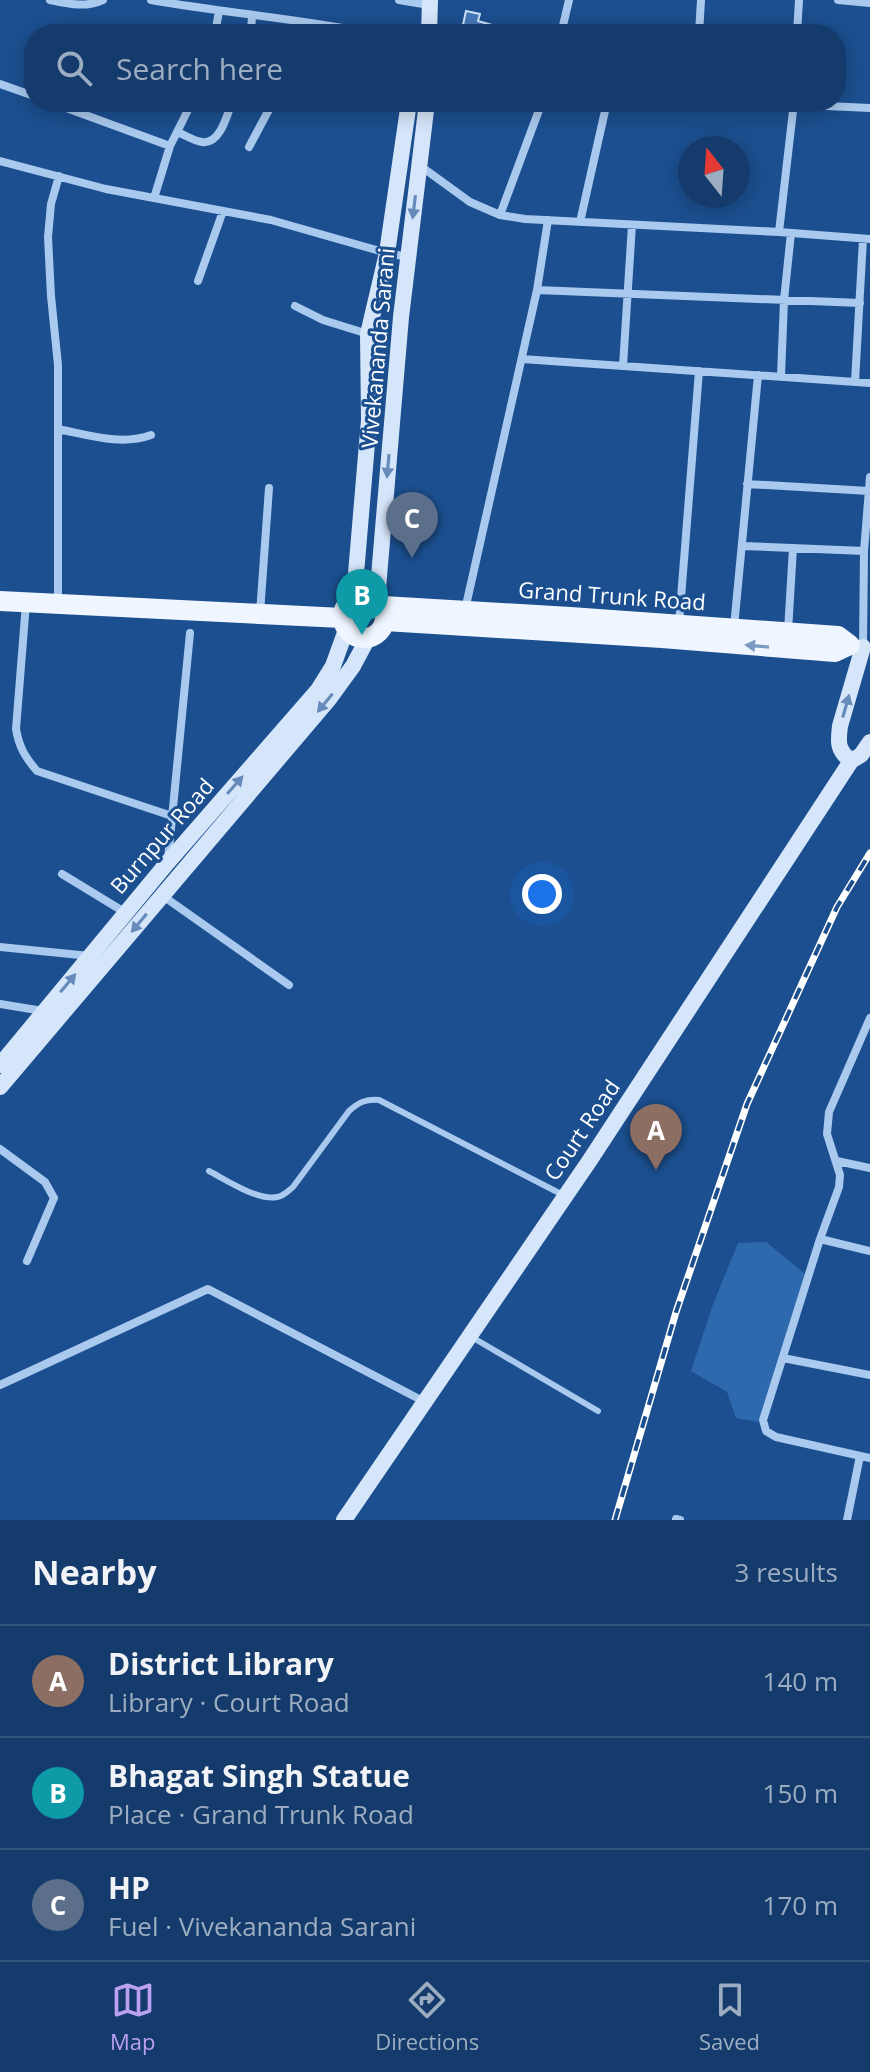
<!DOCTYPE html>
<meta charset="utf-8">
<style>
:root{--surface:#143b6b;--page:#214673;--text:#f1f3f6;--muted:#9dadc1;--line:#33557e;--accent:#bca0f2}
body{margin:0;font-family:"Open Sans",sans-serif;background:var(--page);color:var(--text)}
.compass{position:absolute;left:678px;top:136px;width:72px;height:72px;border-radius:50%;background:var(--surface);box-shadow:0 4px 20px #0003;rotate:343deg}
.you{position:absolute;left:542px;top:894px;width:28px;height:28px;margin:-20px;border:6px solid #fff;border-radius:50%;background:#1a73e8;box-shadow:0 0 0 12px #1a73e833}
.badge{display:grid;place-items:center;width:52px;height:52px;border-radius:50%;background:var(--accent);color:#fff;font-size:26px;font-weight:700}
.pin{position:absolute;translate:-50% -66px;filter:drop-shadow(0 2px 4px #0008)}
.pin::after{content:'';position:absolute;top:42px;width:28px;height:24px;background:inherit;clip-path:polygon(0 0,100% 0,50% 100%)}
.list{margin:0;padding:0;list-style:none}
h2{display:flex;justify-content:space-between;align-items:center;height:104px;margin:0;padding:0 32px;font-size:34px}
h2 small{font-size:26px;font-weight:400;color:var(--muted)}
.list li{display:grid;grid-template-columns:52px 1fr auto;gap:24px;align-items:center;box-sizing:border-box;height:112px;padding:0 32px;border-top:2px solid var(--line)}
.list b{display:block;font-size:30px;white-space:nowrap}
.list p{margin:0;font-size:26px;white-space:nowrap;color:var(--muted)}
.list em{font-size:26px;font-style:normal;color:var(--muted)}
.icon{flex:none;width:44px;height:44px;fill:none;stroke:currentColor;stroke-width:2;stroke-linecap:round;stroke-linejoin:round}
.map{position:relative;flex:none;width:870px;height:1520px;overflow:hidden}
.search{position:absolute;background:var(--surface);box-shadow:0 4px 20px #0003;left:24px;right:24px;top:24px;height:88px;display:flex;align-items:center;gap:20px;box-sizing:border-box;padding:0 28px;border-radius:32px;color:var(--muted);font-size:30px}
.sheet{height:440px;background:var(--surface)}
nav{display:flex;justify-content:space-around;align-items:center;box-sizing:border-box;height:112px;border-top:2px solid var(--line);background:var(--surface);font-size:22px;color:var(--muted)}
nav a{display:grid;justify-items:center;gap:4px}
nav .on{color:var(--accent)}
.map>svg:first-child{display:block}
.green{fill:#2e69ad}
.building{fill:#4478b7;stroke:#cfe3fa;stroke-width:2}
.lines{fill:none;stroke-linecap:round;stroke-linejoin:round}
.lane{stroke:#a9c9ee;stroke-width:6}
.street{stroke:#a9c9ee;stroke-width:8}
.secondary{stroke:#d6e6fa;stroke-width:16}
.primary{stroke:#f0f6ff;stroke-width:20}
.rail-casing{stroke:#fff;stroke-width:7}
.rail{stroke:#1b4f8f;stroke-width:4;stroke-dasharray:12;stroke-linecap:butt}
.oneway{fill:#668bba}
.oneway2{fill:#7b9ac1}
.labels{text-anchor:middle;stroke-width:6;stroke-linejoin:round;paint-order:stroke}
.street-label{font-size:22px;fill:#fff;stroke:#1b4f8f}
</style>
<div class="map">
<svg width="870" height="1520" viewBox="0 0 870 1520">
<rect width="100%" height="100%" fill="#1b4f8f"/>
<!-- green -->
<path class="green" d="M766,1242L805,1274L758,1422L736,1418L727,1392L691,1371L712,1307L738,1243Z"/>
<!-- building -->
<path class="building" d="M466,11L480,14L478,21L492,25L490,34H461Z"/>
<g class="lines">
<!-- lane -->
<path class="lane" d="M209,1171C226,1180 258,1201 277,1197C284,1196 288,1191 293,1187L349,1111C359,1102 366,1099 379,1100L565,1196
M470,1336L598,1411"/>
<!-- street -->
<path class="street" d="M50,0C69,4 85,8 103,0
M151,0C226,13 302,19 376,34
M399,0L429,5
M838,0L870,3
M215,34L219,11
M251,34L252,15
M561,34L569,0
M699,34L701,0
M797,34L799,0
M0,84L34,96
M50,102L170,146
M742,102L870,108
M177,132C185,135 194,141 202,142C220,145 227,115 232,102
M249,147L273,102
M0,161L106,189L271,220L387,253L408,257
M419,165L470,202L500,215L525,219L779,232L870,239
M154,198L170,146L192,102
M500,215L542,102
M580,222L607,102
M779,232L794,102
M198,281L223,211
M537,290L860,303
M295,306L323,320L368,334
M522,359L870,383
M623,366L632,225
M781,376L784,300L791,233
M855,382L863,239
M58,429C89,435 121,446 151,435
M747,484L869,491
M743,546L864,551
M26,603L16,729C19,747 25,757 37,771L172,816
M58,603V365L51,296L48,237L51,204L59,176
M465,610L537,290L548,220
M260,613L269,488
M679,623L699,371
M734,627L758,375
M788,631L793,548
M863,647L864,551L870,477
M168,859L190,633
M62,874L126,913
M163,896L289,985
M0,947L90,956
M0,1004L43,1011
M870,1018L829,1112L827,1134L840,1175L839,1187L820,1239L763,1420L766,1431L776,1437L870,1458
M0,1149L45,1182L54,1198L27,1261
M837,1161L870,1168
M820,1239L870,1251
M783,1358L870,1375
M0,1385L208,1289L425,1402
M676,1519L680,1520
M847,1520L860,1456"/>
<!-- secondary -->
<path class="secondary" d="M429,34L430,0
M354,597L369,420L368,334L387,253L409,102
M377,600L401,317L427,102
M851,761C837,750 838,742 840,726L863,647
M0,1065L168,862L318,690L333,666L346,630
M0,1087L329,699L353,666L368,638
M344,1520L590,1160L851,761L861,755L870,742"/>
<!-- primary -->
<path class="primary" d="M343 617a21 21 0 1 1 42 0a21 21 0 1 1-42 0Z
M0,601L342,618
M383,606L570,617L838,636L850,645L835,652L662,638L385,621"/>
<!-- rail casing -->
<g class="rail-casing">
<path id="rail" d="M615,1520L676,1312L747,1104L837,907L870,853"/>
</g>
<!-- rail -->
<use href="#rail" class="rail"/>
</g>
<!-- one-way arrows -->
<defs><path id="oneway-solid" d="M-6-.8H1V-3.2L6.5 0L1 3.2V.8H-6Z" transform="scale(2)"/></defs>
<g class="oneway">
<use href="#oneway-solid" transform="translate(414 207) rotate(97)"/>
<use href="#oneway-solid" transform="translate(388 466) rotate(95)"/>
<use href="#oneway-solid" transform="translate(325 703) rotate(129)"/>
<use href="#oneway-solid" transform="translate(846 706) rotate(-74)"/>
<use href="#oneway-solid" transform="translate(235 785) rotate(-49)"/>
<use href="#oneway-solid" transform="translate(139 923) rotate(130)"/>
<use href="#oneway-solid" transform="translate(68 983) rotate(-50)"/>
</g>
<use class="oneway2" href="#oneway-solid" transform="translate(757 646) rotate(-175)"/>
<g class="labels">
<!-- street labels -->
<g class="street-label">
<text transform="translate(378 348) rotate(-85)" y="8">Vivekananda Sarani</text>
<text transform="translate(612 596) rotate(4)" y="8">Grand Trunk Road</text>
<text transform="translate(162 836) rotate(-49)" y="8">Burnpur Road</text>
<text transform="translate(582 1130) rotate(-56)" y="8">Court Road</text>
</g>
</g>
</svg>
<svg class="compass" viewBox="-18 -18 36 36"><path d="M0-13l5 13h-10z" fill="#e53935"/><path d="M0 13l5-13h-10z" fill="#9dadc1"/></svg>
<div class="you"></div>
<div class="pin badge" style="left:656px;top:1170px;background:#8d6e63">A</div>
<div class="pin badge" style="left:362px;top:635px;background:#0f9aa8">B</div>
<div class="pin badge" style="left:412px;top:558px;background:#5c6f8a">C</div>
<div class="search"><svg class="icon" aria-label="search" viewBox="0 0 24 24"><circle cx="10" cy="10" r="6"/><path d="M15 15l6 6"/></svg>Search here</div>
</div>
<section class="sheet">
<h2>Nearby<small>3 results</small></h2>
<ul class="list">
<li><span class="badge" style="background:#8d6e63">A</span><div><b>District Library</b><p>Library · Court Road</p></div><em>140 m</em></li>
<li><span class="badge" style="background:#0f9aa8">B</span><div><b>Bhagat Singh Statue</b><p>Place · Grand Trunk Road</p></div><em>150 m</em></li>
<li><span class="badge" style="background:#5c6f8a">C</span><div><b>HP</b><p>Fuel · Vivekananda Sarani</p></div><em>170 m</em></li>
</ul>
</section>
<nav>
<a class="on"><svg class="icon" aria-label="map" viewBox="0 0 24 24"><path d="M3 6l6-2 6 2 6-2v14l-6 2-6-2-6 2zM9 4v14M15 6v14"/></svg>Map</a>
<a><svg class="icon" aria-label="directions" viewBox="0 0 24 24"><path d="M12 3l9 9-9 9-9-9zM9 14v-3h6M13 9l2 2-2 2"/></svg>Directions</a>
<a><svg class="icon" aria-label="saved" viewBox="0 0 24 24"><path d="M7 4h10v16l-5-4-5 4z"/></svg>Saved</a>
</nav>
